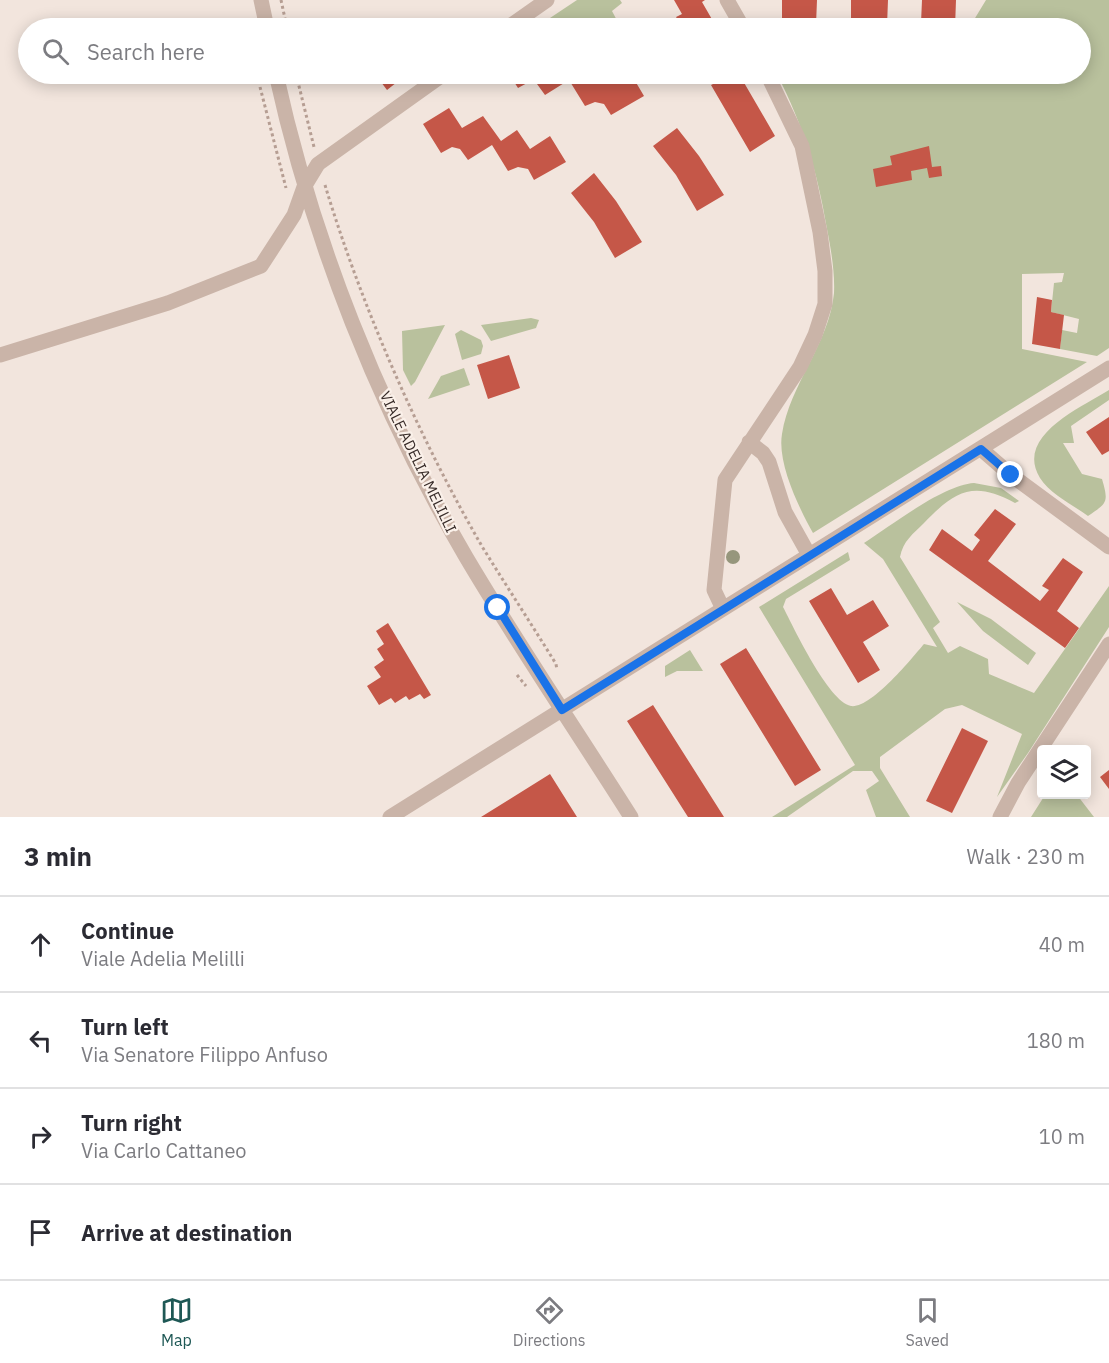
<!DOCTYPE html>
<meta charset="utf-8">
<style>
:root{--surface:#fff;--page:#f7f7f7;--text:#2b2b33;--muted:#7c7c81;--line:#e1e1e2;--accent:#1e5855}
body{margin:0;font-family:"IBM Plex Sans",sans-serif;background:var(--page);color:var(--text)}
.controls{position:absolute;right:18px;bottom:18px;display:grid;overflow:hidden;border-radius:6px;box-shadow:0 3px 15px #0003}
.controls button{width:54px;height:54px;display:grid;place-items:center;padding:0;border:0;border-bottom:2px solid var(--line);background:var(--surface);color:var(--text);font:30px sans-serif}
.stop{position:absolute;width:18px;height:18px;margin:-14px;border:4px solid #1a73e8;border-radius:50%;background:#fff}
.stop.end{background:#1a73e8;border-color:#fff;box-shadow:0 2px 6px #0008}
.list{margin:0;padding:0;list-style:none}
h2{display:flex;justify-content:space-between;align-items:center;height:78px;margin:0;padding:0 24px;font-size:26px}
h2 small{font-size:20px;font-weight:400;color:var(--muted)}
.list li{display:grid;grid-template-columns:39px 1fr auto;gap:18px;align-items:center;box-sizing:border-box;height:96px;padding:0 24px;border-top:2px solid var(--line)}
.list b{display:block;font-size:22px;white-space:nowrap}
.list p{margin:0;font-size:20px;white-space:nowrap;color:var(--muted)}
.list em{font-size:20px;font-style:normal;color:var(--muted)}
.icon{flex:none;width:33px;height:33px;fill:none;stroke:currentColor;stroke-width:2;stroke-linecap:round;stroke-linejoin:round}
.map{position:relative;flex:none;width:1109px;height:817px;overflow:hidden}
.search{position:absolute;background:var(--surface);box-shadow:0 3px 15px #0003;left:18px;right:18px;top:18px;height:66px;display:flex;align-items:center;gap:15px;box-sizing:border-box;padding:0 21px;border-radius:33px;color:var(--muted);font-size:22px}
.sheet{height:462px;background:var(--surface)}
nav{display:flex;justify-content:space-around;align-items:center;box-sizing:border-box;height:84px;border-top:2px solid var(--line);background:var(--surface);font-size:16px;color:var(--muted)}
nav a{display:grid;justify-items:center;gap:3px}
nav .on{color:var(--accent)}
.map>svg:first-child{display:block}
.green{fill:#b9c19d}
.building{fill:#c55748}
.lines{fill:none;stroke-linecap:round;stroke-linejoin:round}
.path{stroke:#b69e93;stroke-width:3;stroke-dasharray:3 3;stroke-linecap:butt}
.minor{stroke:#cab4a8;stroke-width:15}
.tree{fill:#96967c}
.route{stroke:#1a73e8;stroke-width:8}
.labels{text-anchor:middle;stroke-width:4.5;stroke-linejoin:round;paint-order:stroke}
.street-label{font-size:15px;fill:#372b28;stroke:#faf0e9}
</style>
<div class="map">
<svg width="1109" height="817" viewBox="0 0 1109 817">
<rect width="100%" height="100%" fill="#f2e5dd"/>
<!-- green -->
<path class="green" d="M577,0H620L622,3L612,11L621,28H535Z
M986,0H1109V348L1097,356L1060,349L1062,330L1077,333L1079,319L1051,312L1054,283L1062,282L1064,273L1022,274V349L1087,362L813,533C799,508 777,463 782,434C790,384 829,344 834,293C835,273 831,249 827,229C817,170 804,128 777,74H1080V28H969Z
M531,318L539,320L536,328L491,341L481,325Z
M445,325L415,382L411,386L403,370L402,331Z
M461,330L481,340L483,346L481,354L462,360L455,334Z
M464,368L470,385L428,399L441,376Z
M1109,390V400L1071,426L1074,443H1063L1082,474L1102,479C1109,503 1107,503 1088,516C1073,505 1050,494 1040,478C1014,436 1082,407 1109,390Z
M974,483L1001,488L1019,501L1015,503C973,480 955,491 924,523C913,534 903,541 900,557L940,622L933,628L948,653L960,646L988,659L989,674L1034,693L1109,586V627L1028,753L997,797L1022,734L962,705L945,709L880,757V768L910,817H876L866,790L879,781L872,771H853L787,817H772L855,765L759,607L848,552L850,560L786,599L783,607C794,628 828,701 851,706C871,709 912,658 924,644L937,647L883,559L864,543C892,525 943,485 974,483Z
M957,602L991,619L1036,653L1028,665L983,631Z
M690,650L703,671H677L665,677V666Z
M1045,795H1077L1094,817H1031Z"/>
<!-- building -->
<path class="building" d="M674,0H705L702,2L717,28H683L676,17L682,14Z
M782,0H817L816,25L798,24V28H774L775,18L782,19Z
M851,0H888L887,26L843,28V21L851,22Z
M922,0H956L955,28H912V22L921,23Z
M375,74H405L406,75L387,90Z
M509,74H602L608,81L620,74H631L644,96L611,115L604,104L595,102L585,106L569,80L545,95L537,84L529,82L518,88Z
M711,74H739L775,136L750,152L711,85L717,82Z
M449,108L462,128L483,116L501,141L517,130L530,149L550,136L566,162L534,180L528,169L518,167L508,171L492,145L468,160L460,149L452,147L441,153L423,124Z
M677,128L699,156L724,195L697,211L676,175L653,146Z
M929,146L932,167L941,166L942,176L929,178L927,168L911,171L912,180L876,187L873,169L892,165L890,156Z
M594,173L616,201L642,242L615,258L594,222L571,193Z
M1037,297L1052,300L1051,312L1064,315L1060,349L1032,344Z
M509,355L520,388L488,399L477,365Z
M1109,417V451L1102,455L1086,432Z
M995,509L1016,524L988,561L1040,601L1049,590L1042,586L1063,558L1083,572L1057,611L1079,628L1065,648L929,550L942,529L972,551L980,540L974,535Z
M831,588L847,615L873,600L889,626L863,642L880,670L858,683L809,601Z
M388,623L431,695L424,699L420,694L409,700L406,696L395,703L391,698L379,705L367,686L381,677L374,667L384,660L377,649L384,644L376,631Z
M746,648L821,770L795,786L720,664Z
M653,705L724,817H688L627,721Z
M962,728L988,741L952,813L926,801Z
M1109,770V789L1100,777Z
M550,774L577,817H481Z"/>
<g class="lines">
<!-- path -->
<path class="path" d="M281,0L287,28
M296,74L314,147
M260,87L286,188
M325,185C361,305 420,440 483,548C507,587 532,625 556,664L557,670
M517,675L526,686"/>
<!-- minor -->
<path class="minor" d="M261,0L267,28
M727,0L743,28
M507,28L547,0
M276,74C313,242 379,408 466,557C518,645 576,730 631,817
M0,355L168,303L261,266L294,215L304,187L318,164L444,74
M749,442L763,453L769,462L785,512L809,555
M981,449L1011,475L1109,547
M723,609L714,590L725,480L800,367L815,335L825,304V271L820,232L802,146L767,74
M390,817L1109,368
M1000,817L1018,783L1109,644"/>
</g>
<!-- trees -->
<circle class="tree" cx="733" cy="557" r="7"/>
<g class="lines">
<!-- route -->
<path class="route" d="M498,608L562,710L981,449L1011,475"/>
</g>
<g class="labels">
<!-- street labels -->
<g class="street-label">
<text transform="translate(418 462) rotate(64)" y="5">VIALE ADELIA MELILLI</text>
</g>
</g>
</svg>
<div class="controls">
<button><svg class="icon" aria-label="layers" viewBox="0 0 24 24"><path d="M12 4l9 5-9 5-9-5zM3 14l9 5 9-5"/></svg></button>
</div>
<div class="stop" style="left:498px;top:608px"></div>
<div class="stop end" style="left:1011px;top:475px"></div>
<div class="search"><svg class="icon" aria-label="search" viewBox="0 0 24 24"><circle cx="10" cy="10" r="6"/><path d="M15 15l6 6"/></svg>Search here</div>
</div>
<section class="sheet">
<h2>3 min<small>Walk · 230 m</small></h2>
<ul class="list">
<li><svg class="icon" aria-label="ahead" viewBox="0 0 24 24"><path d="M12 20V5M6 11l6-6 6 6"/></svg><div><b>Continue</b><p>Viale Adelia Melilli</p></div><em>40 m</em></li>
<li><svg class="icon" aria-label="left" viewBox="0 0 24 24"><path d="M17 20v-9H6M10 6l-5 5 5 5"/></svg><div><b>Turn left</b><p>Via Senatore Filippo Anfuso</p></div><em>180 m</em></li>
<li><svg class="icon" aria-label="right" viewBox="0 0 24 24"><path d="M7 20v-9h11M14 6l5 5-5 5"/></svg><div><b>Turn right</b><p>Via Carlo Cattaneo</p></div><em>10 m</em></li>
<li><svg class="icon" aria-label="arrive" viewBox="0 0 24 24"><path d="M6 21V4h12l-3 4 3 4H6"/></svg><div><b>Arrive at destination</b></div></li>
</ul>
</section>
<nav>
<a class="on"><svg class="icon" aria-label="map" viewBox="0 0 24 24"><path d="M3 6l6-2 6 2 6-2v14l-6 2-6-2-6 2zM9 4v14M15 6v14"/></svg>Map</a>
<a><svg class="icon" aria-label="directions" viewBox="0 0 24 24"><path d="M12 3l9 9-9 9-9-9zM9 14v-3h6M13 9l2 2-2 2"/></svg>Directions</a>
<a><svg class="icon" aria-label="saved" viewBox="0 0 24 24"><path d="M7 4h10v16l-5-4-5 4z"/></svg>Saved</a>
</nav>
